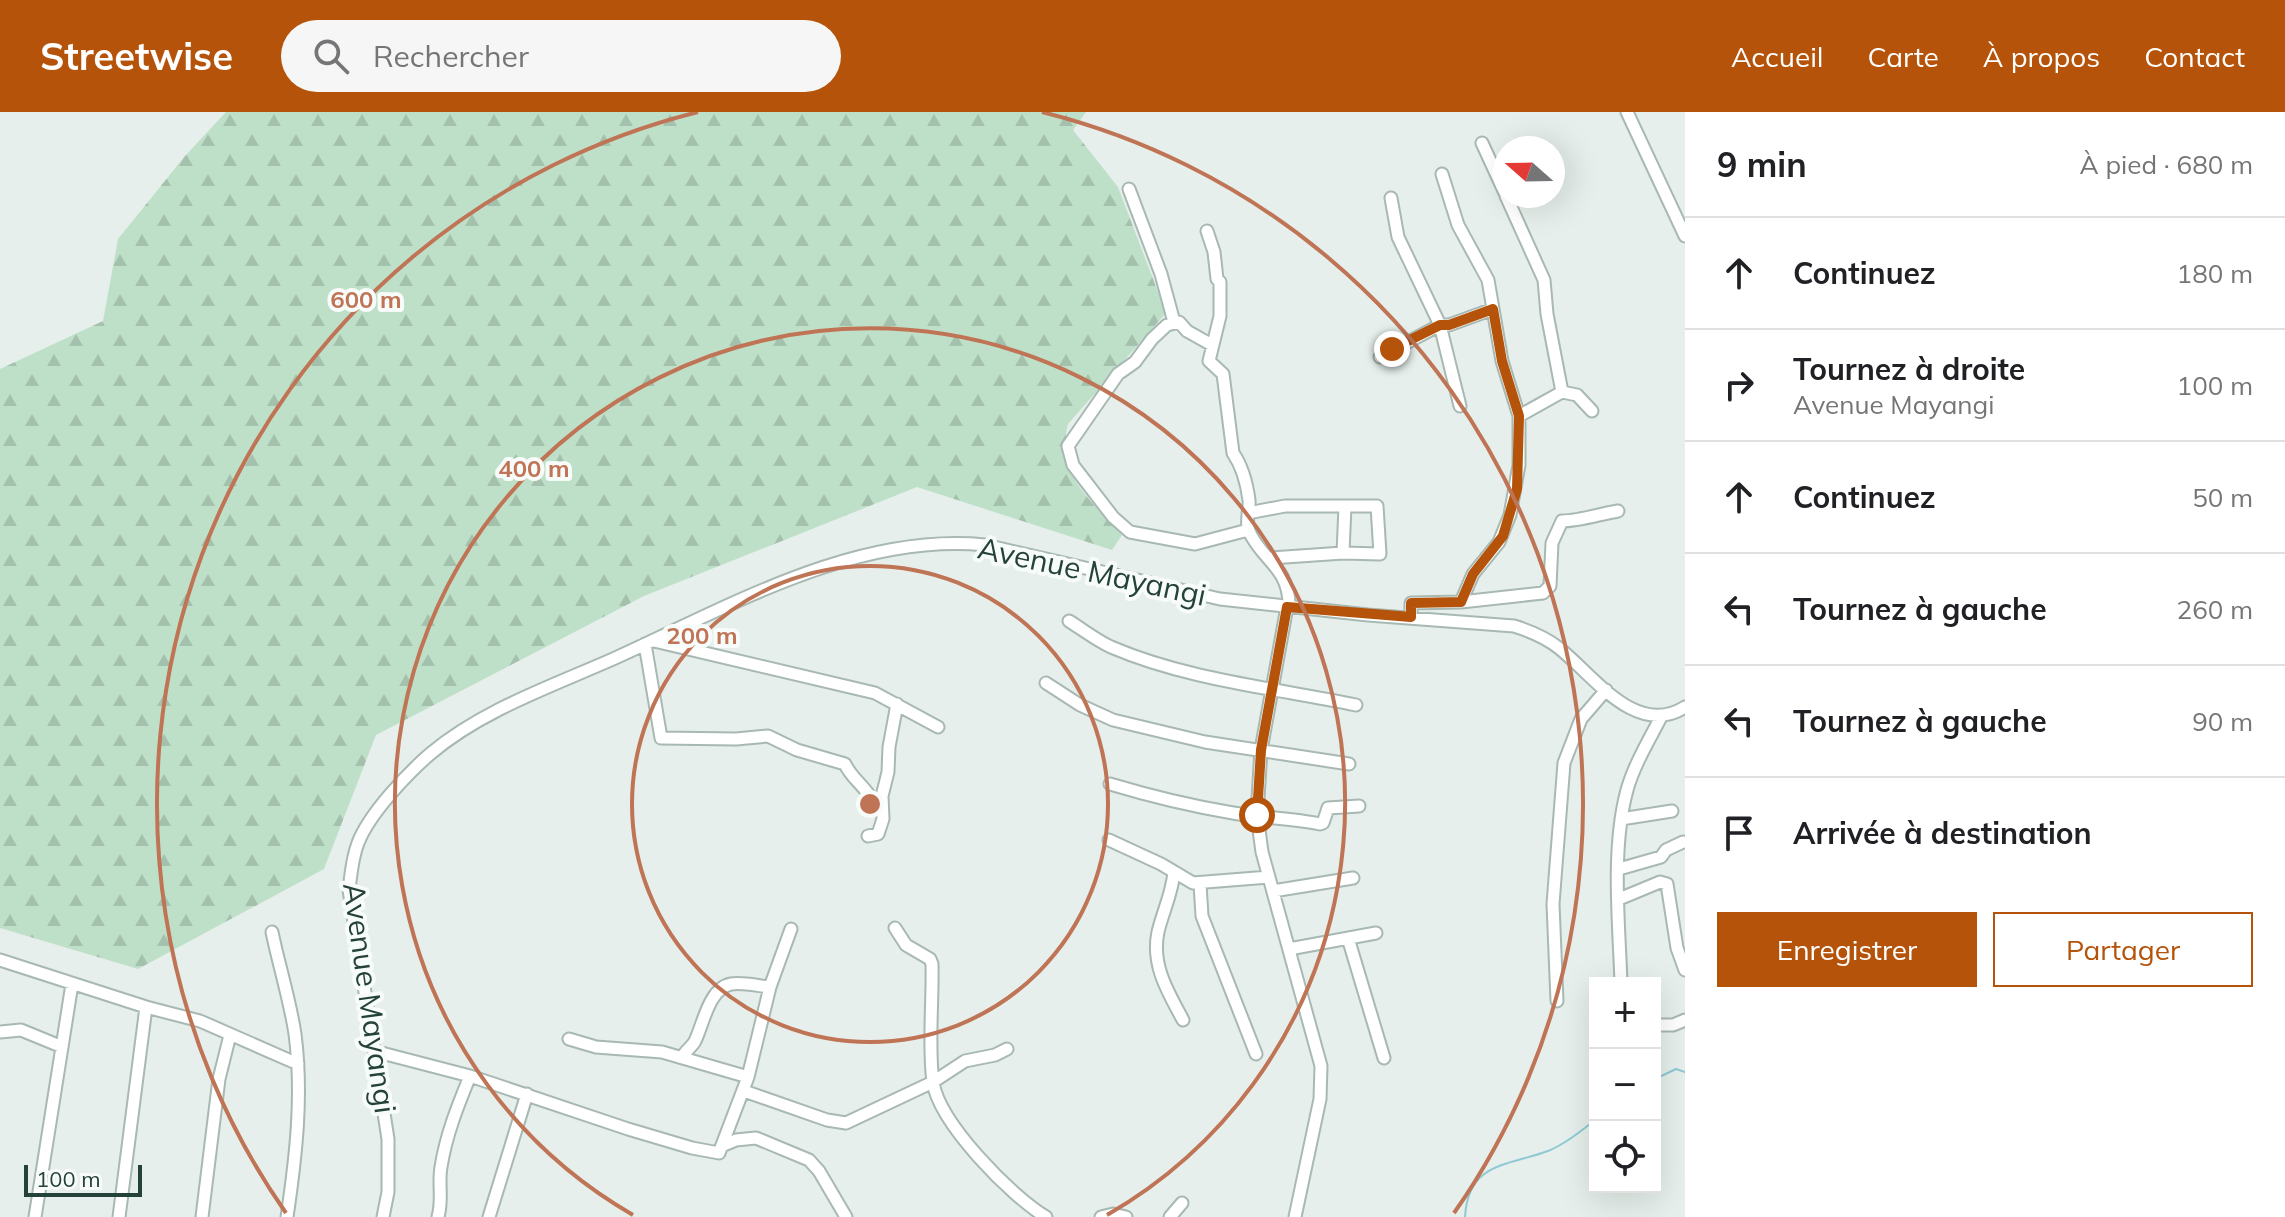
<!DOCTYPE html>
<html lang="fr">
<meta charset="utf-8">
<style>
:root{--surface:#fff;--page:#f6f6f6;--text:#202124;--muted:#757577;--line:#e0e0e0;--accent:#b45309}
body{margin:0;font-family:Mulish,sans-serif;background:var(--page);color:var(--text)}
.controls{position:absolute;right:24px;bottom:24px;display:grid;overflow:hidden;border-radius:0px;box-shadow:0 8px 32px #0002}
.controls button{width:72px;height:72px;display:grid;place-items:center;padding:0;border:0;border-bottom:2px solid var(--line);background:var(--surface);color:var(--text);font:40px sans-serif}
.compass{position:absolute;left:1493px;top:24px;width:72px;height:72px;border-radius:50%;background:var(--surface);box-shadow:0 8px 32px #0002;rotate:290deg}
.scale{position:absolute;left:24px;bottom:20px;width:118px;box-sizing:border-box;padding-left:8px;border:4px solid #24423a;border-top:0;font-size:22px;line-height:28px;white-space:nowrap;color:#24423a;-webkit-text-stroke:6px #f7fbf9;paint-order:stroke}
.stop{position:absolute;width:24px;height:24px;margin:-18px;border:6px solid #b45309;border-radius:50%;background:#fff}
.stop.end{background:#b45309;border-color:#fff;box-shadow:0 2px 8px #0008}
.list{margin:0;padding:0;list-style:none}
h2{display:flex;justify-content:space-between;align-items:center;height:104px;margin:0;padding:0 32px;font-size:34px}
h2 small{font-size:26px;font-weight:400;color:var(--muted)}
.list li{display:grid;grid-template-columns:52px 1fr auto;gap:24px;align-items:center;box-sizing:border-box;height:112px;padding:0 32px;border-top:2px solid var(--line)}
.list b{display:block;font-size:30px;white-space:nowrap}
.list p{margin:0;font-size:26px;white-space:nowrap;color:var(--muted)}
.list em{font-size:26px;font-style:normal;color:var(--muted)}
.actions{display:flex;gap:16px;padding:24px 32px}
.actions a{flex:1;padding:18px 0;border:2px solid var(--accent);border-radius:0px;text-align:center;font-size:28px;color:var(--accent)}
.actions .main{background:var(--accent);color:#fff}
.icon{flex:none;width:44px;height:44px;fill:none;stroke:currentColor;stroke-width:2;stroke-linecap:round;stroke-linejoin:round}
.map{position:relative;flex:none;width:1685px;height:1105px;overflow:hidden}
header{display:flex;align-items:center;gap:48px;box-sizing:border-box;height:112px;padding:0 40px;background:var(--accent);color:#fff}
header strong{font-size:38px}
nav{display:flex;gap:44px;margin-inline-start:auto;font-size:28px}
.search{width:560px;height:72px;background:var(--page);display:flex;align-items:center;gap:20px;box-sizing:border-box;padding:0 28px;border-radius:44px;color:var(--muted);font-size:30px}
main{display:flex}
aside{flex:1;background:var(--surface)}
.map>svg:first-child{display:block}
.forest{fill:url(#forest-firs)}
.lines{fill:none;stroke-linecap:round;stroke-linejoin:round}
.stream{stroke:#8ec9d4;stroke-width:2}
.minor-casing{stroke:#a8b8b2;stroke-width:15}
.minor{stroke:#fff;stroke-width:11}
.route{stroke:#b45309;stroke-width:10}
.ring{fill:none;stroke:#c07456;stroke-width:4}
.labels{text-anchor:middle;stroke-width:8;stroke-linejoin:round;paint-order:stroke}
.street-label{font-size:30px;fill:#24423a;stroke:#f7fbf9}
.centre{fill:#c07456;stroke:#f7fbf9;stroke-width:4}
.ring-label{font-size:24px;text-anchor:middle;font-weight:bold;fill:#c07456;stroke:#f7fbf9;stroke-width:8;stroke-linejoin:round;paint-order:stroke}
</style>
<header>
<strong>Streetwise</strong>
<div class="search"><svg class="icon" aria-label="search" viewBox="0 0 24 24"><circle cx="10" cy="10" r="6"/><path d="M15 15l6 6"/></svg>Rechercher</div>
<nav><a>Accueil</a><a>Carte</a><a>À propos</a><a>Contact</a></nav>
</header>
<main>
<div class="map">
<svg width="1685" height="1105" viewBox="0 0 1685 1105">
<defs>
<pattern id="forest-firs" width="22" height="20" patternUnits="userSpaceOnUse" patternTransform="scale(2)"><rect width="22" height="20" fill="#bfe0c8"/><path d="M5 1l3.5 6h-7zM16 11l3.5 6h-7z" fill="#a4c1ad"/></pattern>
</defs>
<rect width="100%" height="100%" fill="#e6efeb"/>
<!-- forest -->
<path class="forest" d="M226,0H1086L1073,18L1118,75L1166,201L1068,312C1055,364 1091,387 1122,423L1112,438L917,375L644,484L376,623L324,757L138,857L0,816V257L103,209L118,127L185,44Z"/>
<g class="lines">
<!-- stream -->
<path class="stream" d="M1655,967L1676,957L1685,960
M1465,1105C1468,1050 1507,1054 1548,1039C1565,1032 1581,1019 1595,1008"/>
<!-- minor casing -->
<g class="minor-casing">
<path id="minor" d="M1627,0L1685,124
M1482,31L1505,81
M1442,62L1458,113L1488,168L1502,249L1519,304V353L1510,403L1499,430L1473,462L1461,490
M1129,77L1161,162L1174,210
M1506,84L1544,168L1547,202L1562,280
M1391,86L1398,125L1440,213H1449L1493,197
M1207,119L1214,140L1217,167L1220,170V204L1209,249L1223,262L1233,341C1242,354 1247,373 1249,388C1250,398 1245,410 1249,419C1261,448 1290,455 1289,495
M1212,233L1187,219L1179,210L1167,213L1152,227L1135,250L1118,262L1068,334L1073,353L1113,405L1130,420L1195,432L1248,418
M1380,245L1440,213L1460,294
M1519,304L1562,280L1577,283L1592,299
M1248,401L1285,394H1377L1380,442L1343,441L1271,446
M1343,441L1345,394
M1287,495L1261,638L1257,703L1262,740L1321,954L1320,987L1295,1105
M1411,505V491L1461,490L1543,481L1550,474L1552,431L1562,409C1579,409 1600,402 1618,399
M1069,509C1082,517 1096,528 1111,535C1188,568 1274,576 1356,593
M654,529L875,581L938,615
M645,532L661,626L736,627L768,624L797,638L845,652C851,666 865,674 873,689L882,692
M1046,571L1080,593L1113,608L1205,630L1349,652
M1110,672C1150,684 1191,694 1233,701C1262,706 1291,706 1320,712L1323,711L1328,696L1359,694
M1621,707L1672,699
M868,724L878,722L883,707L882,684L888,660L889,635L897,592
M1109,728L1161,752L1193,771L1269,765
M1619,757L1661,745L1666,738L1683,730
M1174,760C1172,782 1163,799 1158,820C1151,853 1168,880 1183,908
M1200,772L1202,804L1256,942
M1273,779L1353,766
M1619,787L1660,770L1667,772L1677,836L1685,858
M895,816L906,833L930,847L932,852C933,889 928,935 933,970C939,1011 1011,1084 1046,1105
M272,820C279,854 290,888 295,922C303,983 296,1044 287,1105
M1348,826L1384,946
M1289,837L1376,821
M0,848L146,895L119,1105
M1621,871C1619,810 1611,737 1627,678C1634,653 1649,628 1661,605
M1557,889L1553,792L1564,651L1581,607L1606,578
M146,895L200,909L298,952
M1655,913H1673L1685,908
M0,920L21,918L60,934
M569,927L596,935L662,940L748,965
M374,939L470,964L628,1017L692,1036L719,1041L748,965L770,875L791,817
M683,944C686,938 692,935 695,929C703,913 709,876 731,872C743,870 758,874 770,875
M744,979L827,1008L846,1011L933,970L965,949L995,943L1007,937
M724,1033L736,1028L756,1026L809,1048L819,1059L846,1105
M35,1105L72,872
M202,1105L219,967L230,923
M383,1105L388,1080V1027L349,778C351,762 352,746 358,731C369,702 407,662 430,642C482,598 552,574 613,547C726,496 856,420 985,433L1220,487L1368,503L1514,514C1530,519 1545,525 1559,536C1594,564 1636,626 1685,595
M438,1105C443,1087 438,1072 441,1055C446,1023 458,993 470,964
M489,1105L527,982
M1101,1105L1113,1102L1126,1105
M1170,1105L1182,1091"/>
</g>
<!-- minor -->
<use href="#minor" class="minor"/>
</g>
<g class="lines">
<!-- route -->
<path class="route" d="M1257,703L1261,638L1287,495L1411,505V491L1461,490L1473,462L1503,424L1517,377L1519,304L1502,249L1493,197L1449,213H1440L1392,237"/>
</g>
<!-- distance rings -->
<g class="ring">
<circle cx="870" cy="692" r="238"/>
<path d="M633 1103A475 475 0 1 1 1107 1103"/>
<path d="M286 1101A713 713 0 0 1 698 0M1042 0A713 713 0 0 1 1454 1101"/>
</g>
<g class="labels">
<!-- street labels -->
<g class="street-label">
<text transform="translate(1092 460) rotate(12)" y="10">Avenue Mayangi</text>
<text transform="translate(369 886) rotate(82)" y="10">Avenue Mayangi</text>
</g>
</g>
<circle cx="870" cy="692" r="12" class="centre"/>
<g class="ring-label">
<text x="366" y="196">600 m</text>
<text x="534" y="365">400 m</text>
<text x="702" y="532">200 m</text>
</g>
</svg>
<div class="controls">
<button>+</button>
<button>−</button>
<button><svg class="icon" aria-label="locate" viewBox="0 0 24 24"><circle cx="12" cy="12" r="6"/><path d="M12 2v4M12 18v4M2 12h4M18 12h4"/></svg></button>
</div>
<svg class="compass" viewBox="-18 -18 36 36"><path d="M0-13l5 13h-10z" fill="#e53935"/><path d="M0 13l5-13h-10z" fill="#757577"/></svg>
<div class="scale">100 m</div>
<div class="stop" style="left:1257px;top:703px"></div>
<div class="stop end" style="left:1392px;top:237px"></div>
</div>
<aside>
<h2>9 min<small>À pied · 680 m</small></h2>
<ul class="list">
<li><svg class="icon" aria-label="ahead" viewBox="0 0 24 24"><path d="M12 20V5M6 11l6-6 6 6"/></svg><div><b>Continuez</b></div><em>180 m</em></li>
<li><svg class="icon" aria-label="right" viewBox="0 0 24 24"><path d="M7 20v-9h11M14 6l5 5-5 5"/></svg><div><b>Tournez à droite</b><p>Avenue Mayangi</p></div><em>100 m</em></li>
<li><svg class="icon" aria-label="ahead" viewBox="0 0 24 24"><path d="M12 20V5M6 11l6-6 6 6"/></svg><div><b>Continuez</b></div><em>50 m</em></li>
<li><svg class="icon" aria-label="left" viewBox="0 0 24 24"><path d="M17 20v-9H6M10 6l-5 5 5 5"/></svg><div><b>Tournez à gauche</b></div><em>260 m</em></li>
<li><svg class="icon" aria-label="left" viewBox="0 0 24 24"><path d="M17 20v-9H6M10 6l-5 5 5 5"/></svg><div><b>Tournez à gauche</b></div><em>90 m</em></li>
<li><svg class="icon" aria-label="arrive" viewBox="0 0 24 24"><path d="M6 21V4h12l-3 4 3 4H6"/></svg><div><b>Arrivée à destination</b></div></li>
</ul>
<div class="actions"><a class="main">Enregistrer</a><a>Partager</a></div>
</aside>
</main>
